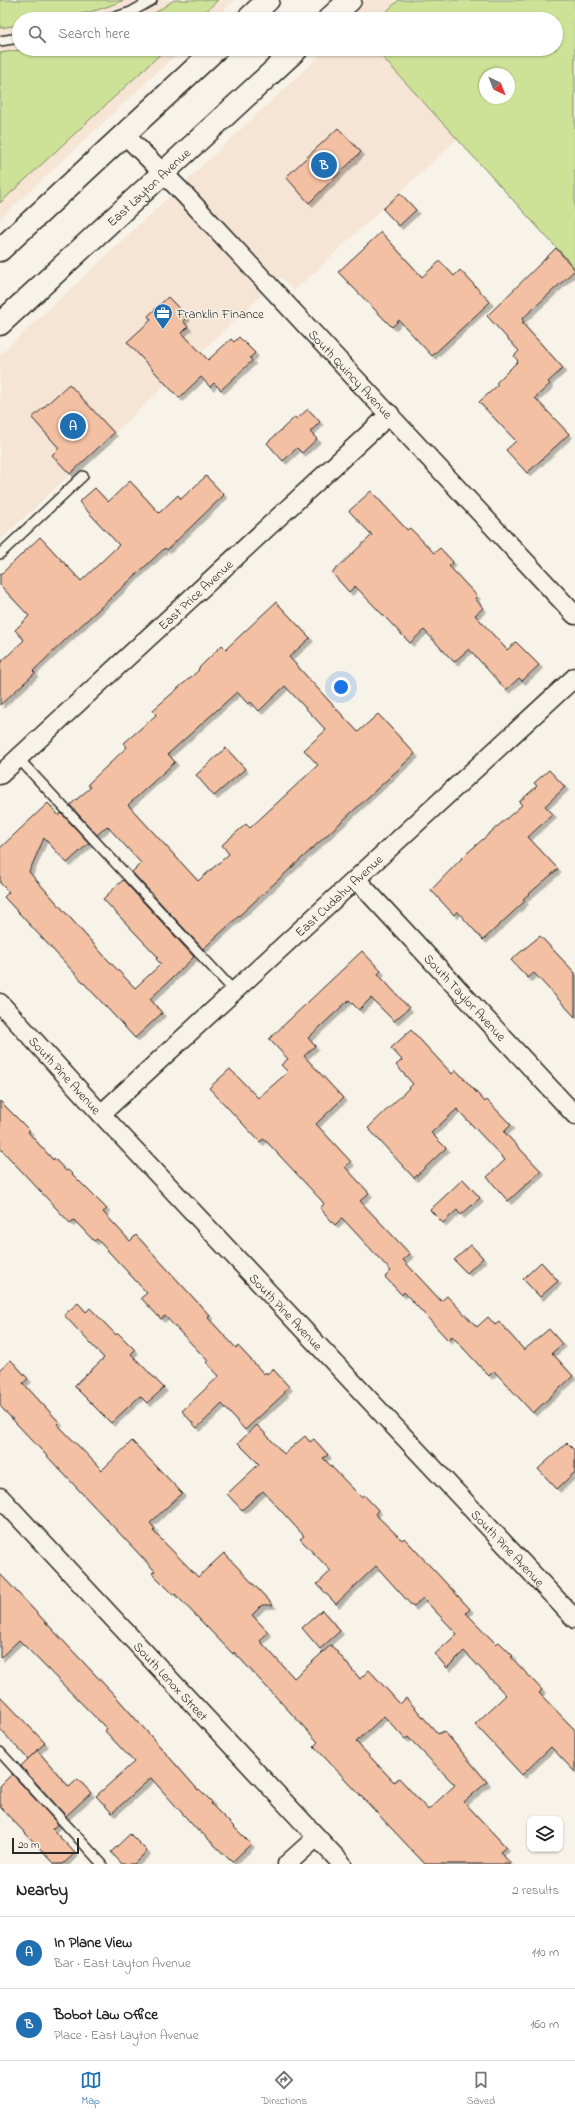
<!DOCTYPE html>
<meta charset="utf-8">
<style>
:root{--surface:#fff;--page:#f6f6f6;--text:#222;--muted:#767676;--line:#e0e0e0;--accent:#1f6fb2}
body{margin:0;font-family:"Indie Flower",sans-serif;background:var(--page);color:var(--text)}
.controls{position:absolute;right:12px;bottom:12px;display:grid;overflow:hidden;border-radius:8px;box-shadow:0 1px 3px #0004}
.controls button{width:36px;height:36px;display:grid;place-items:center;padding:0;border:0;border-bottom:1px solid var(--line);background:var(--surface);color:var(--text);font:20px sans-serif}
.compass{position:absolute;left:479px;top:68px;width:36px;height:36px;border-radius:50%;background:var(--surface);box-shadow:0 1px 3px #0004;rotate:137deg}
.scale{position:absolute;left:12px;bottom:10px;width:67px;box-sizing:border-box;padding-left:4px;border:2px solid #2b2b2b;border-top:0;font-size:11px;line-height:14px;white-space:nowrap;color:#2b2b2b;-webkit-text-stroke:3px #f7f3e8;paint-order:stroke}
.you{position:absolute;left:341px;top:687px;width:14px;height:14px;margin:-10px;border:3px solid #fff;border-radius:50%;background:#1a73e8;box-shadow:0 0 0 6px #1a73e833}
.badge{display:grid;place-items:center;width:26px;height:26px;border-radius:50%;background:var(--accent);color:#fff;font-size:13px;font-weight:700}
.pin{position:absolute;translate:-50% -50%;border:2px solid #fff;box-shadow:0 1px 4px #0006}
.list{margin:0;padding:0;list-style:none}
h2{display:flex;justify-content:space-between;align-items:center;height:52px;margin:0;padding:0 16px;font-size:17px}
h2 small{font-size:13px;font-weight:400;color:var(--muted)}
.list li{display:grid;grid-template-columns:26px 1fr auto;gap:12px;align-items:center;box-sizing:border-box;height:72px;padding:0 16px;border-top:1px solid var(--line)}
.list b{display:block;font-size:15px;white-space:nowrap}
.list p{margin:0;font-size:13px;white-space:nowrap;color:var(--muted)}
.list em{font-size:13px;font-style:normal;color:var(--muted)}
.icon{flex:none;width:22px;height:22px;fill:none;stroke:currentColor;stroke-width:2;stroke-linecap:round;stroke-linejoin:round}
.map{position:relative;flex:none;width:575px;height:1864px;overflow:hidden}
.search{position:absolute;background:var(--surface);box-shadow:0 1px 3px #0004;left:12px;right:12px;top:12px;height:44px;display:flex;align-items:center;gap:10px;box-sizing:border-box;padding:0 14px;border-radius:22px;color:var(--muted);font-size:15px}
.sheet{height:196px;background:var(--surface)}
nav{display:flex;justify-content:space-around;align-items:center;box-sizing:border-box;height:56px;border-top:1px solid var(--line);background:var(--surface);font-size:11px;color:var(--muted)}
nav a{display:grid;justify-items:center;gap:2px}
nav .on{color:var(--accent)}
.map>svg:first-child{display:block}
.built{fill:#f6e4d4;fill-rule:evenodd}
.green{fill:#cee297;stroke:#7c8661;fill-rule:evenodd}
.building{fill:#f3c0a4;stroke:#2b2b2b;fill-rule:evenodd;filter:url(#shadow)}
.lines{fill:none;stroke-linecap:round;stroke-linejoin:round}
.lane-casing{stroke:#2b2b2b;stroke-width:12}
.street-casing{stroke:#2b2b2b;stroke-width:21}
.secondary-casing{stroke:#2b2b2b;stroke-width:25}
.lane{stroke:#f7f3e8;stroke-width:9}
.street{stroke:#f7f3e8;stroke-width:18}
.secondary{stroke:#f7f3e8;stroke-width:22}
.labels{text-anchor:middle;stroke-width:3;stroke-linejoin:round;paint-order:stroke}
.street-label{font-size:13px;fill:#2b2b2b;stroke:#f7f3e8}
.poi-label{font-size:13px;fill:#2b2b2b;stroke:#f7f3e8;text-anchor:start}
</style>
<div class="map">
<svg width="575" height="1864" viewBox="0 0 575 1864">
<defs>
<filter id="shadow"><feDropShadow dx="3.5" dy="3.5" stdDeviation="0" flood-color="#0004"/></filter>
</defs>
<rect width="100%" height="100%" fill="#f7f3e8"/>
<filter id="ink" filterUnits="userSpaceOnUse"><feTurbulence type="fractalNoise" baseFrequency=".025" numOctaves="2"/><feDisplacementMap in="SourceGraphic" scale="8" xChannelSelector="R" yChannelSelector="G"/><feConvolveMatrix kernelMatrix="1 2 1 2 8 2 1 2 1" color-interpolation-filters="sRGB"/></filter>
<g filter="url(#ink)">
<!-- built -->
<path class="built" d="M0,0H235L214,19H19V49H182L0,219Z
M328,0H575V268L457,139L294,291L281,277L0,540V355L327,49H556V19H347ZM485,74H509V98H485Z"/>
<!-- green -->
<path class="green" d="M0,0H124C87,16 59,19 19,19V25L0,28Z
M174,0H218L198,19H146Z
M399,0H575V268L375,49H556V19H378ZM485,74H509V98H485Z
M27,49H166L0,203V53Z"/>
<!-- building -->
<path class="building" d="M338,128L361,152L309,203L286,177Z
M400,193L416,210L399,226L383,209Z
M381,232L422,277L440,261L454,276L460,270L490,302L432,356L399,320L392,327L338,272Z
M556,248L575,270L522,319L524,322L522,323L563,368L548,382L550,384L535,398L569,434L527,473L506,450L516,441L479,402L498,385L496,383L518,361L514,356L519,351L487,316Z
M168,297L187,317L183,321L188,327L182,333L208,360L231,339L234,342L239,337L255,353L250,358L252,361L221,390L214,383L210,387L201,377L179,398L127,342L151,320L148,316Z
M69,384L114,433L70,474L52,455L59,448L32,418Z
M308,409L320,422L310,432L317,439L302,453L297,448L283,461L267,443L295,417L297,419Z
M206,476L224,495L167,550L165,548L61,644L33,671L35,673L0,705V663L24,640L15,630L29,616L0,585V575L40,537L81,581L119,545L79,502L95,488L108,502L130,481L159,513L178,495L181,499Z
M371,491L407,530L410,528L434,553L440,548L453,562L449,566L477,596L475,598L483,608L475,615L507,650L516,642L539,665L522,681L519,678L506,690L469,649L454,662L424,630L410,643L355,586L349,592L332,573L372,535L349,511Z
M276,602L310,638L289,657L329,701L358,732L378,714L415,754L203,949L132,872L141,863L107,826L97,835L70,805L90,788L88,784L127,747L124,743L156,715L153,710L199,670L198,669L222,645L226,649ZM285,686L326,730L304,750L318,765L250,828L246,824L222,845L229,854L198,881L128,805L175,762L168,754L237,692L248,704L251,702L259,711Z
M226,748L245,769L214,796L196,775Z
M549,770L565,787L545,806L553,814L528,837L558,869L523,899L525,901L483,940L457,911L454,915L431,890L466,854L522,805L519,802L537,786L534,783Z
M48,803L59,816L61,813L89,843L67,863L44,838L29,872L106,958L135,988L161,964L156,959L158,957L103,899L123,880L194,957L150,999L162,1013L135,1038L4,897L9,892L0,883V848Z
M540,936L575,973V1017L534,973L528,978L511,960Z
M362,951L381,971L378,974L409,1008L394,1021L371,998L359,1010L349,1000L308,1038L315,1046L304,1056L343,1098L316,1124L351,1162L345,1167L369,1193L360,1201L410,1254L403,1260L441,1301L447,1296L477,1327L488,1317L495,1325L499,1322L524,1350L549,1329L562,1344L552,1353L573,1376L533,1413L494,1371L489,1376L452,1336L448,1340L404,1292L402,1295L385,1277L391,1271L342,1218L335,1225L320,1208L324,1204L321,1200L267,1142L263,1139L260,1142L209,1088L230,1069L258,1098L288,1072L281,1065L288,1059L269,1039Z
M411,1030L452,1074L456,1070L485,1102L487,1100L511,1125L504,1132L541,1171L508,1201L487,1177L505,1160L457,1109L431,1133L446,1148L414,1178L368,1128L413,1084L396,1065L402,1060L391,1048Z
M0,1101L30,1131L28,1132L53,1160L54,1158L66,1171L68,1170L107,1209L103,1212L130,1241L136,1235L210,1316L208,1318L236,1348L238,1346L264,1374L266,1372L267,1374L273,1369L289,1387L284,1391L285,1393L245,1430L222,1404L197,1428L182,1411L219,1376L206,1362L208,1361L165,1316L161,1319L141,1298L147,1293L97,1239L94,1241L74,1220L70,1223L0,1148Z
M463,1179L480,1198L461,1215L457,1210L443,1223L430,1210Z
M471,1245L483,1258L467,1273L454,1260Z
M541,1262L558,1281L540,1297L523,1279Z
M78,1303L86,1312L90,1308L116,1335L118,1333L135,1350L131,1354L164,1388L147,1403L140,1396L111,1423L74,1386L104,1358L64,1315Z
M11,1360L28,1379L23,1383L59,1422L57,1424L102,1470L132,1441L182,1493L150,1523L155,1529L153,1531L198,1577L224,1553L273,1605H262L252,1615L268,1632L260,1641L294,1678L331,1645L360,1679L369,1670L400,1704L406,1698L438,1734L444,1731L487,1782L464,1802L506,1847L500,1852L511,1864H425L314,1746L318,1742L234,1652L233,1654L175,1594L174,1595L152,1573L155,1571L0,1406V1370ZM384,1716L405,1739L408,1737L455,1785L428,1810L399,1778L394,1782L356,1742Z
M257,1425L284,1454L305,1436L310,1442L314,1439L328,1455L323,1458L361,1497L364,1495L378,1510L375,1514L402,1540L404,1538L470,1609L466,1613L496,1644L499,1642L513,1656L511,1657L542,1690L539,1693L575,1730V1772L551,1747L522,1775L475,1724L506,1695L464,1651L447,1668L435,1654L457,1634L423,1598L413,1607L376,1566L336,1604L317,1584L331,1571L300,1539L304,1536L263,1491L242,1510L227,1494L259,1464L238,1443Z
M567,1443L575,1451V1472L557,1489L538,1469Z
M0,1574L118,1699L198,1790L199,1789L212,1802L211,1804L251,1844L232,1862L199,1830L198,1831L151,1778L112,1813L96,1796L134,1762L105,1731L107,1729L19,1640L0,1658Z
M322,1610L340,1631L320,1649L302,1628Z
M0,1696L45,1743L28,1759L0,1729Z
M37,1750L69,1787L78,1779L91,1793L66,1816L21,1766Z
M12,1774L58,1824L52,1829L75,1853L63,1864H55L0,1807V1786Z
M130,1834L147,1851L134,1864H122L111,1852Z"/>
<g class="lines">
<!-- lane casing -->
<g class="lane-casing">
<path id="lane" d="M109,19L131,12L152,0
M0,41L19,38
M0,554L83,476
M18,758L235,992
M0,1752L102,1864"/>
</g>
<!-- street casing -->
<g class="street-casing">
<g id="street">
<path id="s1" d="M124,134L184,194L575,615"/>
<path id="s2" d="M0,775L390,414"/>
<path id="s3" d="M356,879L575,1115"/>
<path id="s4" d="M0,1003L101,1114L575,1619"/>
<path id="s5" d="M101,1114L575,677"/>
<path id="s6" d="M0,1497L342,1864"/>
<path d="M287,1864L317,1837"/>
</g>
</g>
<!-- secondary casing -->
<g class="secondary-casing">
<g id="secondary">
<path d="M248,19L268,0"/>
<path d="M329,19L350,0"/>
<path d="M0,250L216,49"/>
<path id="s7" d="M0,324L297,49"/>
</g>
</g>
<!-- lane -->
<use href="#lane" class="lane"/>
<!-- street -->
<use href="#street" class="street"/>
<!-- secondary -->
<use href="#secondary" class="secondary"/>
</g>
</g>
<!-- icons -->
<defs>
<g id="office-pin" transform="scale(1)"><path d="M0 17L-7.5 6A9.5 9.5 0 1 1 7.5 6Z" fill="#1f6fb2" stroke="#f7f3e8"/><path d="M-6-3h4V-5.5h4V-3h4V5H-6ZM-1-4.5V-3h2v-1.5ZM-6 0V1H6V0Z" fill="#fff"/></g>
</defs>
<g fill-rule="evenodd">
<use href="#office-pin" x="163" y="313"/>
</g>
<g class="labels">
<!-- street labels -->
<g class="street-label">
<text dy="5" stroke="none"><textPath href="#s7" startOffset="202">East Layton Avenue</textPath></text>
<text dy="5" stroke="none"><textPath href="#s1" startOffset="330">South Quincy Avenue</textPath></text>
<text dy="5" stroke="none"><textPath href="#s2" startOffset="266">East Price Avenue</textPath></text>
<text dy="5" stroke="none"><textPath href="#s5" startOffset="323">East Cudahy Avenue</textPath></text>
<text dy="5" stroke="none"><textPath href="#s3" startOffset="161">South Taylor Avenue</textPath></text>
<text dy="5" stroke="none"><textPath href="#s4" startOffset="97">South Pine Avenue</textPath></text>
<text dy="5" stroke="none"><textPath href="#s4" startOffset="421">South Pine Avenue</textPath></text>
<text dy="5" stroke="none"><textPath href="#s4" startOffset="745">South Pine Avenue</textPath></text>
<text dy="5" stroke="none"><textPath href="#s6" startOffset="251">South Lenox Street</textPath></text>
</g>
<!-- poi labels -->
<g class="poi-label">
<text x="177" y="318">Franklin Finance</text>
</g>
</g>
</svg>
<div class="controls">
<button><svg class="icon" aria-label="layers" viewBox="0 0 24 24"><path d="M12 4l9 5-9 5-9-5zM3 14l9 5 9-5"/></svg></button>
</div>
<svg class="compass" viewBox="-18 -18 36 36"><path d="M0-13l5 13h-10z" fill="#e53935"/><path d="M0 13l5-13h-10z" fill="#767676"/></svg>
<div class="scale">20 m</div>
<div class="you"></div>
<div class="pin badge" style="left:73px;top:426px">A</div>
<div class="pin badge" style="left:324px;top:165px">B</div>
<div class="search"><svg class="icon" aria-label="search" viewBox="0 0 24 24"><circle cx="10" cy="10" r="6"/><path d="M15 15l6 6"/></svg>Search here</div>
</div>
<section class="sheet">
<h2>Nearby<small>2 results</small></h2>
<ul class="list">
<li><span class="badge">A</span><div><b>In Plane View</b><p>Bar · East Layton Avenue</p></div><em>110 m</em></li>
<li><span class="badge">B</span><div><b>Bobot Law Office</b><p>Place · East Layton Avenue</p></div><em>160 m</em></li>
</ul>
</section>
<nav>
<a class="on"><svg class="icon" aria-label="map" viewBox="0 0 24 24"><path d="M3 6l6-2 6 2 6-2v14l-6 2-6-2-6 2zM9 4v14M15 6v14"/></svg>Map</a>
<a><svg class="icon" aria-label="directions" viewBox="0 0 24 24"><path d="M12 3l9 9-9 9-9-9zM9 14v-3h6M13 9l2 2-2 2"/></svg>Directions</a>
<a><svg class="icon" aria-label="saved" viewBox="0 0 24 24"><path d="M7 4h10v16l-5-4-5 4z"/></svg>Saved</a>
</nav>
